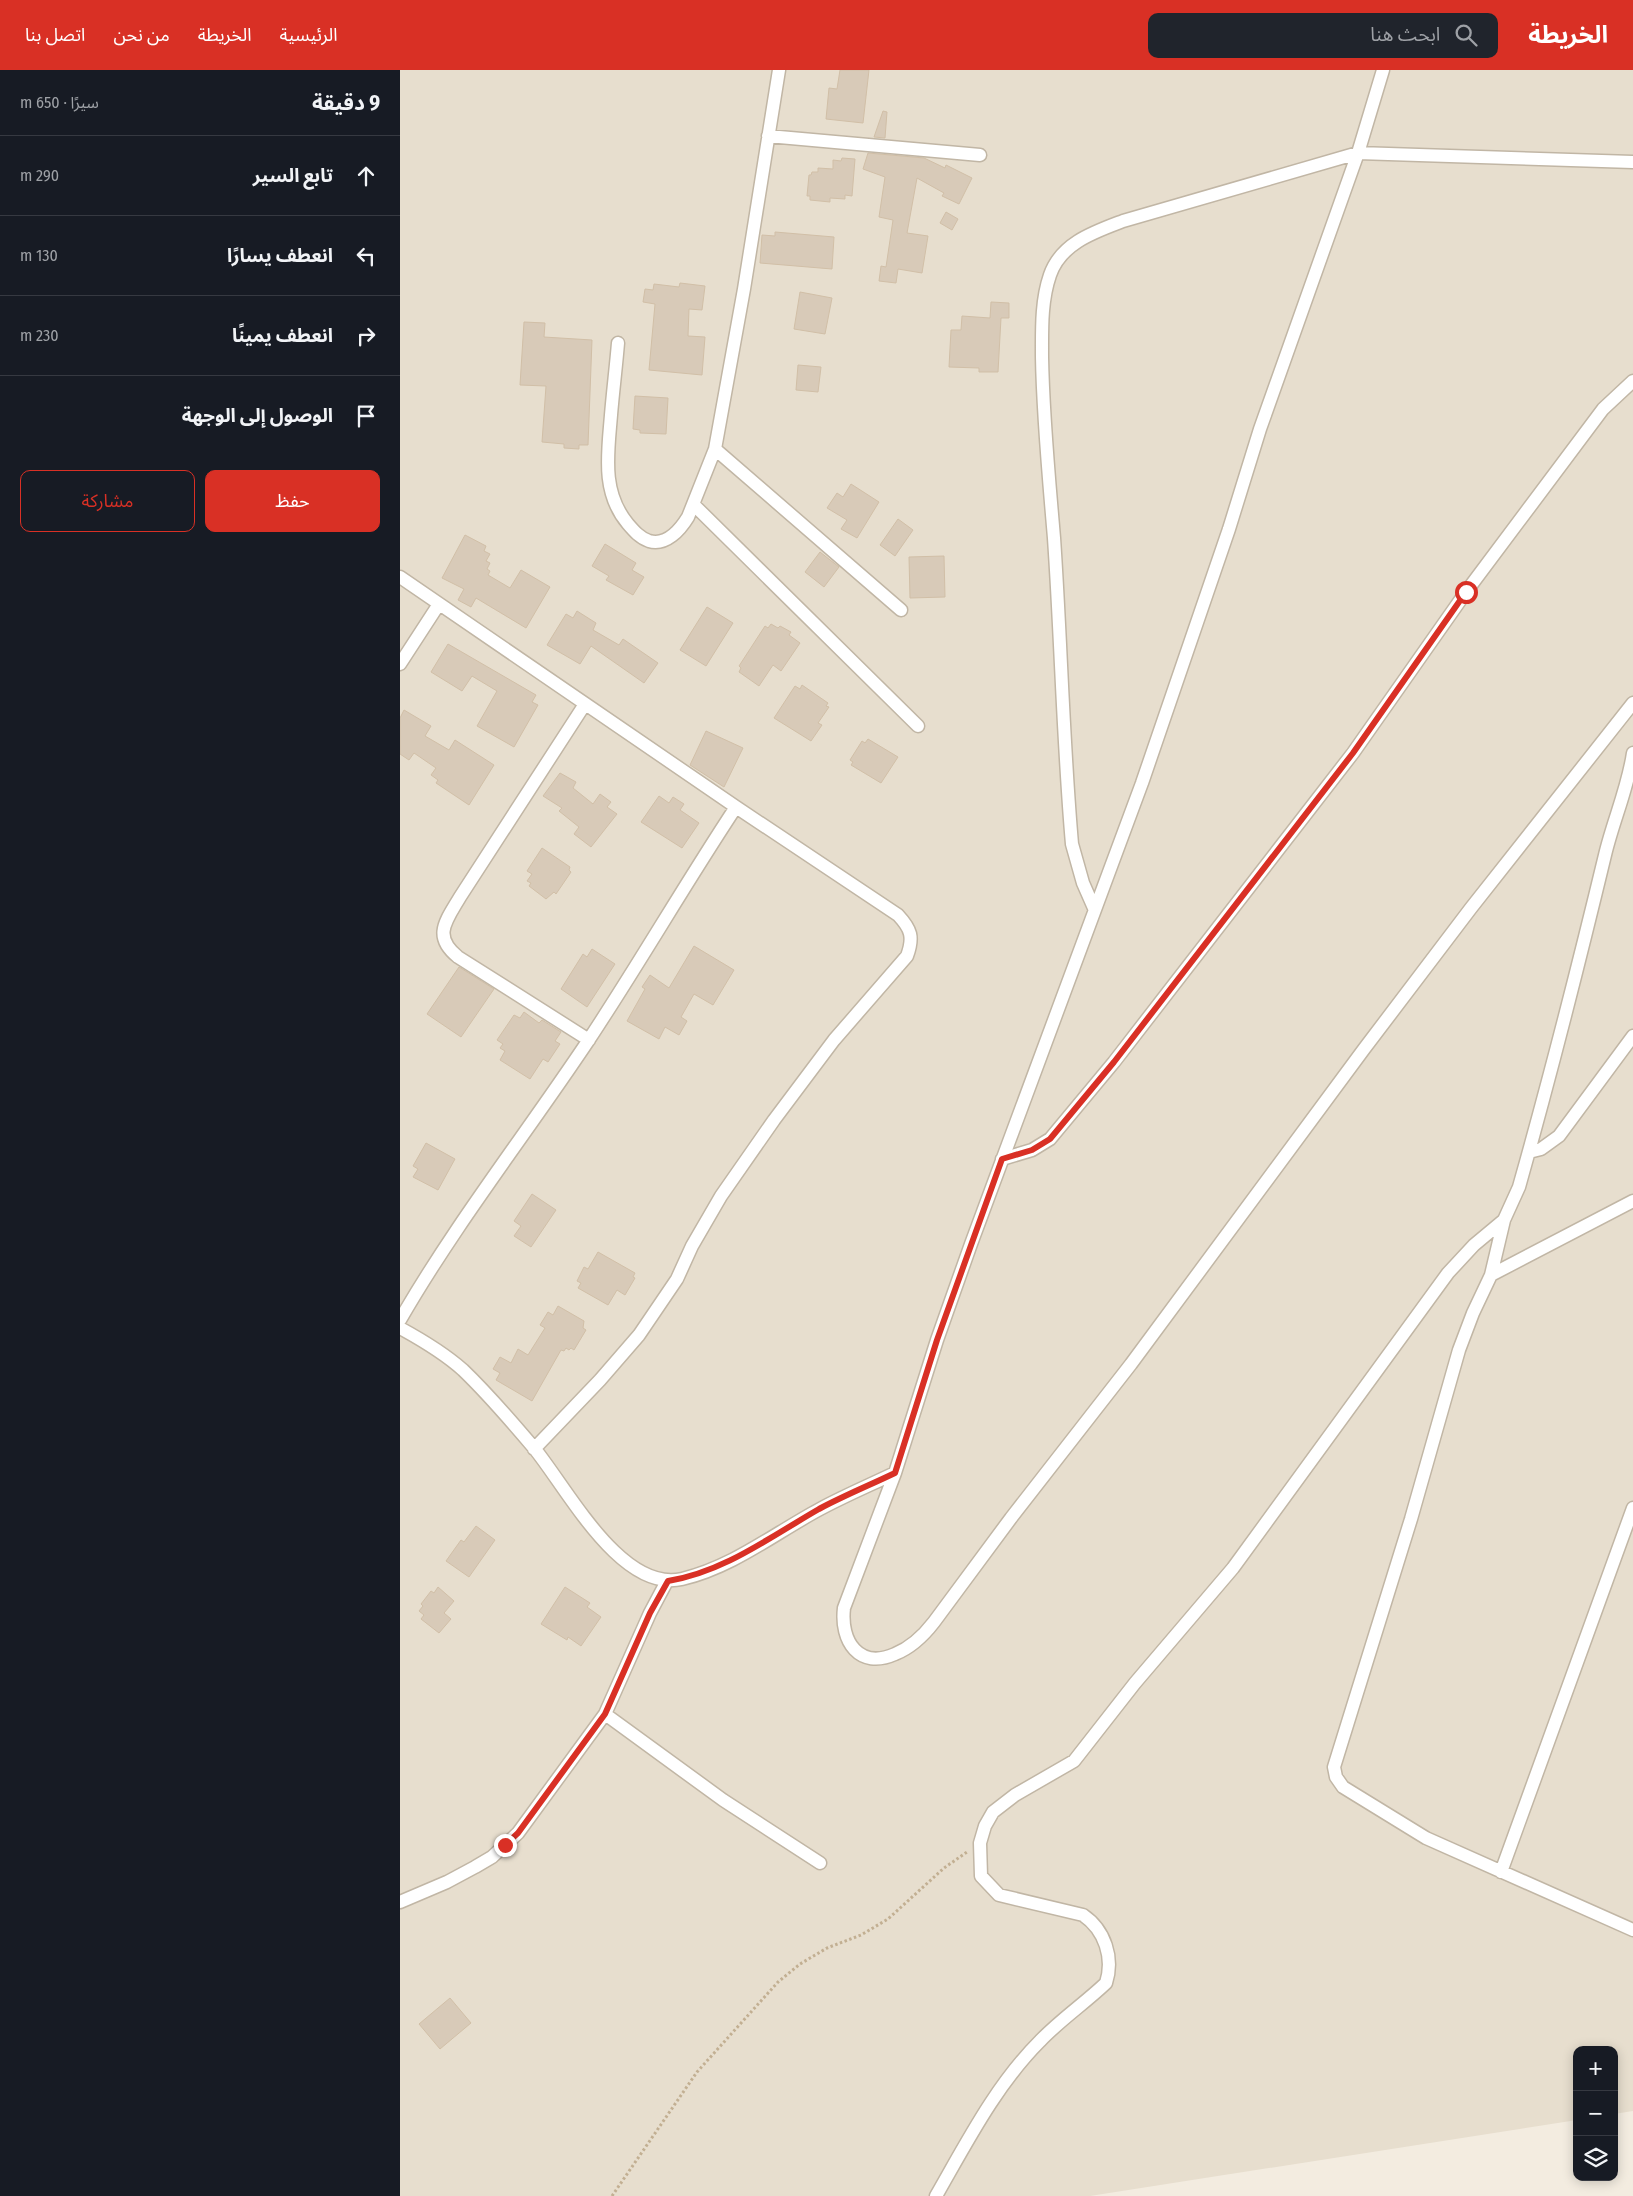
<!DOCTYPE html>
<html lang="ar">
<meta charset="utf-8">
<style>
:root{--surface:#171b24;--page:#20242c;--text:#f1f3f6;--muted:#9ea1a6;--line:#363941;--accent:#d93025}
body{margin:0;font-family:"Fira Sans Condensed","Noto Sans Arabic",sans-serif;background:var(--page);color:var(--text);direction:rtl}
.controls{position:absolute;right:15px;bottom:15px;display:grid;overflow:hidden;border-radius:10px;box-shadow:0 2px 12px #0003}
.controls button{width:45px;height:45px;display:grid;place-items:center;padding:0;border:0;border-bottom:1px solid var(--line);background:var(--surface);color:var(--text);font:25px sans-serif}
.stop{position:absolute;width:15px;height:15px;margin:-11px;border:4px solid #d93025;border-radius:50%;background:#fff}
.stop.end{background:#d93025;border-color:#fff;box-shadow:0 1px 5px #0008}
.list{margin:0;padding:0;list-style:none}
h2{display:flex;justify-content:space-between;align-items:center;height:65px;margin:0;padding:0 20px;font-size:21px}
h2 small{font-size:16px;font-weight:400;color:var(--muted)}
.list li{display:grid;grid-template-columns:32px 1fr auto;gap:15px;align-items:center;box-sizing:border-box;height:80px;padding:0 20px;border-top:1px solid var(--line)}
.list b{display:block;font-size:19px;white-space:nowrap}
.list em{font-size:16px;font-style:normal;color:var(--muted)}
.actions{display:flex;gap:10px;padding:15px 20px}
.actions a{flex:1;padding:11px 0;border:1px solid var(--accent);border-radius:10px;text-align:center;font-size:18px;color:var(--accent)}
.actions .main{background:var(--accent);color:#fff}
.icon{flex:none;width:28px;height:28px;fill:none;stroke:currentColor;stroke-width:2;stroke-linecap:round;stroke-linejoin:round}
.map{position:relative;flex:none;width:1233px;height:2126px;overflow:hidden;direction:ltr}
header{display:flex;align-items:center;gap:30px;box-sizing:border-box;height:70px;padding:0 25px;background:var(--accent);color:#fff}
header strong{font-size:24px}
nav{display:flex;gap:28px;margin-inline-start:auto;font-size:18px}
.search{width:350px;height:45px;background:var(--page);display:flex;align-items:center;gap:12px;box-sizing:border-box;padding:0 18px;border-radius:10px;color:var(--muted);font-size:19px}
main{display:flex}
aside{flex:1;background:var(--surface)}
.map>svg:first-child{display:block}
.residential{fill:#e7dece}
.building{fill:#d8cab8;stroke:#d1bfa7}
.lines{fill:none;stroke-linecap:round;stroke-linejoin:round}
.minor-casing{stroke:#c1b6a5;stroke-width:15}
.path{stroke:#c2af92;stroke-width:3;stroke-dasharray:2.5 2.5;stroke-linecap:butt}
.minor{stroke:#fff;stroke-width:12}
.route{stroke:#d93025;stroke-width:6}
</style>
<header>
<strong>الخريطة</strong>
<div class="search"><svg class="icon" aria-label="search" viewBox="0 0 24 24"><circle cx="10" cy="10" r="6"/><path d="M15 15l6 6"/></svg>ابحث هنا</div>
<nav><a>الرئيسية</a><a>الخريطة</a><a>من نحن</a><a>اتصل بنا</a></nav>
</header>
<main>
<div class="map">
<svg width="1233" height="2126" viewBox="0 0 1233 2126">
<rect width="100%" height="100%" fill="#f3ece0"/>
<!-- residential -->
<path class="residential" d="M0,0H1233V2041L1214,2044V1980H1177V2050L690,2126H0Z"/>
<!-- building -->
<path class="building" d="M440,0H469L463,53L426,49L429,18L437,19Z
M483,41L487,42L485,68L474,67Z
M468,83L524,88L545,98L546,95L572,108L559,134L542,126L544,123L517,108L507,163L528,166L522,203L498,199L496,213L479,211L481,196L486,197L493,150L479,147L485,107L463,99Z
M442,88L455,89L452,126L445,125V129L430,128V132L410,130V126H407L409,105H411L412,102H418V98L433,99V90L441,91Z
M546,142L558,149L552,160L540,153Z
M375,162L434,167L432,199L360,193L362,165L375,166Z
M280,213L305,216L302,240L289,239L288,266L305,267L302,305L249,300L255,234L243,232L245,219L253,220L254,214L279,217Z
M400,222L432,228L425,264L394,259Z
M591,232L609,233V248H601L598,302H579V298L549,297L551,260H561L562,246L590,248Z
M124,252L145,253L144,267L192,270L188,375H179V379L164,378V374L142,372L146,316L120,315Z
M398,295L421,297L418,322L396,320Z
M235,326L268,328L266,364L240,363V360L233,359Z
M451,414L479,432L457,468L441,459L447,450L427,438L437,423L443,427Z
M498,449L513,460L495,486L480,475Z
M65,465L86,476L84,481L90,484L86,491L90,493L87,499L90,501L88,505L110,518L121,500L150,517L126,558L76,528L71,537L58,530L64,519L42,508Z
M205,474L236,493L232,500L244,507L233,525L206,510L209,506L192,496Z
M420,482L439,497L424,517L405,502Z
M544,486L545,527L510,528L509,487Z
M307,537L333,553L306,596L280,580Z
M177,541L196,553L193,560L219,575L223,569L258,593L244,613L191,576L180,594L147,575L166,544L173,548Z
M371,554L378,558L380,556L391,562L389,565L400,573L381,601L373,595L359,616L339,602L341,598L339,596L365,556L368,558Z
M48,574L136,625L132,632L138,635L114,677L77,656L97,621L72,606L62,621L31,602Z
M402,615L428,633L426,636L429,637L418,653L422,655L411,671L374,648L395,616L400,619Z
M4,640L31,656L25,666L49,680L55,670L94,695L69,735L36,713L38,710L31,705L36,698L14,683L9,690L0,684V648Z
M306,661L343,678L324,717L290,695Z
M468,669L498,687L481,713L451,695L453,692L450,690L462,671L465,673Z
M160,703L176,712L173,718L193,734L200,724L211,732L207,737L217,744L191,777L174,764L179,757L159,741L162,738L143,726Z
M259,726L269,733L273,727L284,734L280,740L299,753L282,778L241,752Z
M142,778L170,797L169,800L171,802L156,824L154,822L146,829L129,816L131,813L127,811L132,804L127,801Z
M294,876L334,900L313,935L294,924L281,947L287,951L279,965L265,957L259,969L227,951L245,919L242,917L250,905L269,918Z
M192,879L215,894L187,937L161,919L183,884L187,887Z
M59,897L94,919L61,967L27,944Z
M124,942L139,953L142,950L161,962L155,971L160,974L148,992L143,989L130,1009L100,990L105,981L100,978L103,974L97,970L114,945L120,948Z
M26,1073L55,1089L38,1120L13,1107L18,1099L13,1096Z
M132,1124L156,1140L131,1177L114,1166L121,1156L114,1151Z
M198,1182L235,1203L233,1207L235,1208L225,1225L217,1220L208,1235L178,1218L181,1213L177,1211L184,1197L188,1199Z
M158,1236L184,1251L183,1258L186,1260L174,1280L171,1278L169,1280L166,1278L164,1281L161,1280L132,1331L96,1310L100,1303L93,1299L100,1287L111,1293L118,1279L128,1285L145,1258L140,1255L148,1242L153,1245Z
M76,1456L95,1470L69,1507L46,1491L61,1470L64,1472Z
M38,1517L54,1531L44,1543L51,1549L39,1563L21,1549L24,1545L19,1541L23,1536L21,1534L31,1521L34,1523Z
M165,1517L190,1533L187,1537L201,1547L181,1576L168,1567L167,1570L141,1554Z
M50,1928L71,1953L40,1979L19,1954Z"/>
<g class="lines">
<!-- minor casing -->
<g class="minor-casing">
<path id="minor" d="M983,0L958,83L860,359L829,459L742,713L571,1174L537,1270L495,1403L444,1538C440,1571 459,1600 495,1584C510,1578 524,1565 534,1552L611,1448L731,1294L964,979L1071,838L1233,633
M368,66L580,85
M218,273C216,297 213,321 211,345C208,383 201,422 228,454C234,461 240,468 249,471C266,476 280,460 288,447L315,379L344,219L379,0
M315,379L501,540
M294,435L518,656
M0,507L336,737L498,845C511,859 514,867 507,886L434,970L374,1050L321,1126L292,1176L277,1209L239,1265L200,1310L134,1379
M0,594L39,534
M185,634L60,827C46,851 32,866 58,887L189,970
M1233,683C1228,718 1213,751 1205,785C1178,897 1150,1007 1119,1117L1104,1150L1091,1205L1073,1243L1059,1280L1011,1449L934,1697L936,1707L943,1717L1026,1768L1233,1860
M694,838L683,813L672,774C663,672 661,570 654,468C649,408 643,348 642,287C642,260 641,231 650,205C661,173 694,162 723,151L958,83L1233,92
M1129,1082L1141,1079L1159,1066L1233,966
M602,1089L632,1080L650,1069L714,992L953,683L1066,522L1203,339L1233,311
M1091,1205L1233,1131
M0,1250C56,1153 126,1064 188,971C239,894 285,814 336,737
M0,1258C22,1270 44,1283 63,1300C87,1323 112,1352 134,1378C167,1418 221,1523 282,1509C333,1497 375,1463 420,1439C444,1426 470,1415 495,1403
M205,1644L323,1730L420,1793
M1101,1802L1233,1438
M0,1832L47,1812L75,1797L92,1787L118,1763L205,1644L250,1543L267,1511
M536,2126C567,2072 596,2015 640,1971C660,1950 685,1933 706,1913C714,1888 705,1860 683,1845L599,1825L581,1806L580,1773L585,1756L593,1742L615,1725L674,1691L735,1613L833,1498L1048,1203L1074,1175L1104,1150"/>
</g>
<!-- path -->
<path class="path" d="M212,2126L297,2002L378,1912L400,1894L427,1878L461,1865L488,1849L544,1798L567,1782"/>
<!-- minor -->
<use href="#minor" class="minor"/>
</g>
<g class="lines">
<!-- route -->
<path class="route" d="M105,1775L118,1763L205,1644L250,1543L268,1511C324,1502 370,1467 419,1439C443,1426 470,1415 495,1403L537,1270L602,1089L632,1080L650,1069L714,992L953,683L1066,522"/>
</g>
</svg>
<div class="controls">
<button>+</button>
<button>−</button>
<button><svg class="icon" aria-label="layers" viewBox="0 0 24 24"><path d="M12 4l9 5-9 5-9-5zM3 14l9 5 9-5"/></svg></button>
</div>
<div class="stop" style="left:1066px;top:522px"></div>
<div class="stop end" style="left:105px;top:1775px"></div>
</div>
<aside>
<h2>9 دقيقة<small>سيرًا · 650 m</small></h2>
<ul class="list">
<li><svg class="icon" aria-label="ahead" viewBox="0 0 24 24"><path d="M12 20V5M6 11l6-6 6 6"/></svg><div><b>تابع السير</b></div><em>290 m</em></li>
<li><svg class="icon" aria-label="left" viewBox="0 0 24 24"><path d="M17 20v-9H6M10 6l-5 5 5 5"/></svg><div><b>انعطف يسارًا</b></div><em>130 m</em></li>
<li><svg class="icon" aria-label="right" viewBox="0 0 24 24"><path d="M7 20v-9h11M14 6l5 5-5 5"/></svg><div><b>انعطف يمينًا</b></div><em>230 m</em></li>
<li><svg class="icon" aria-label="arrive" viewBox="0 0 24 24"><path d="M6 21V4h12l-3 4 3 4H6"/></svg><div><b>الوصول إلى الوجهة</b></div></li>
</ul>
<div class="actions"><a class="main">حفظ</a><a>مشاركة</a></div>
</aside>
</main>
